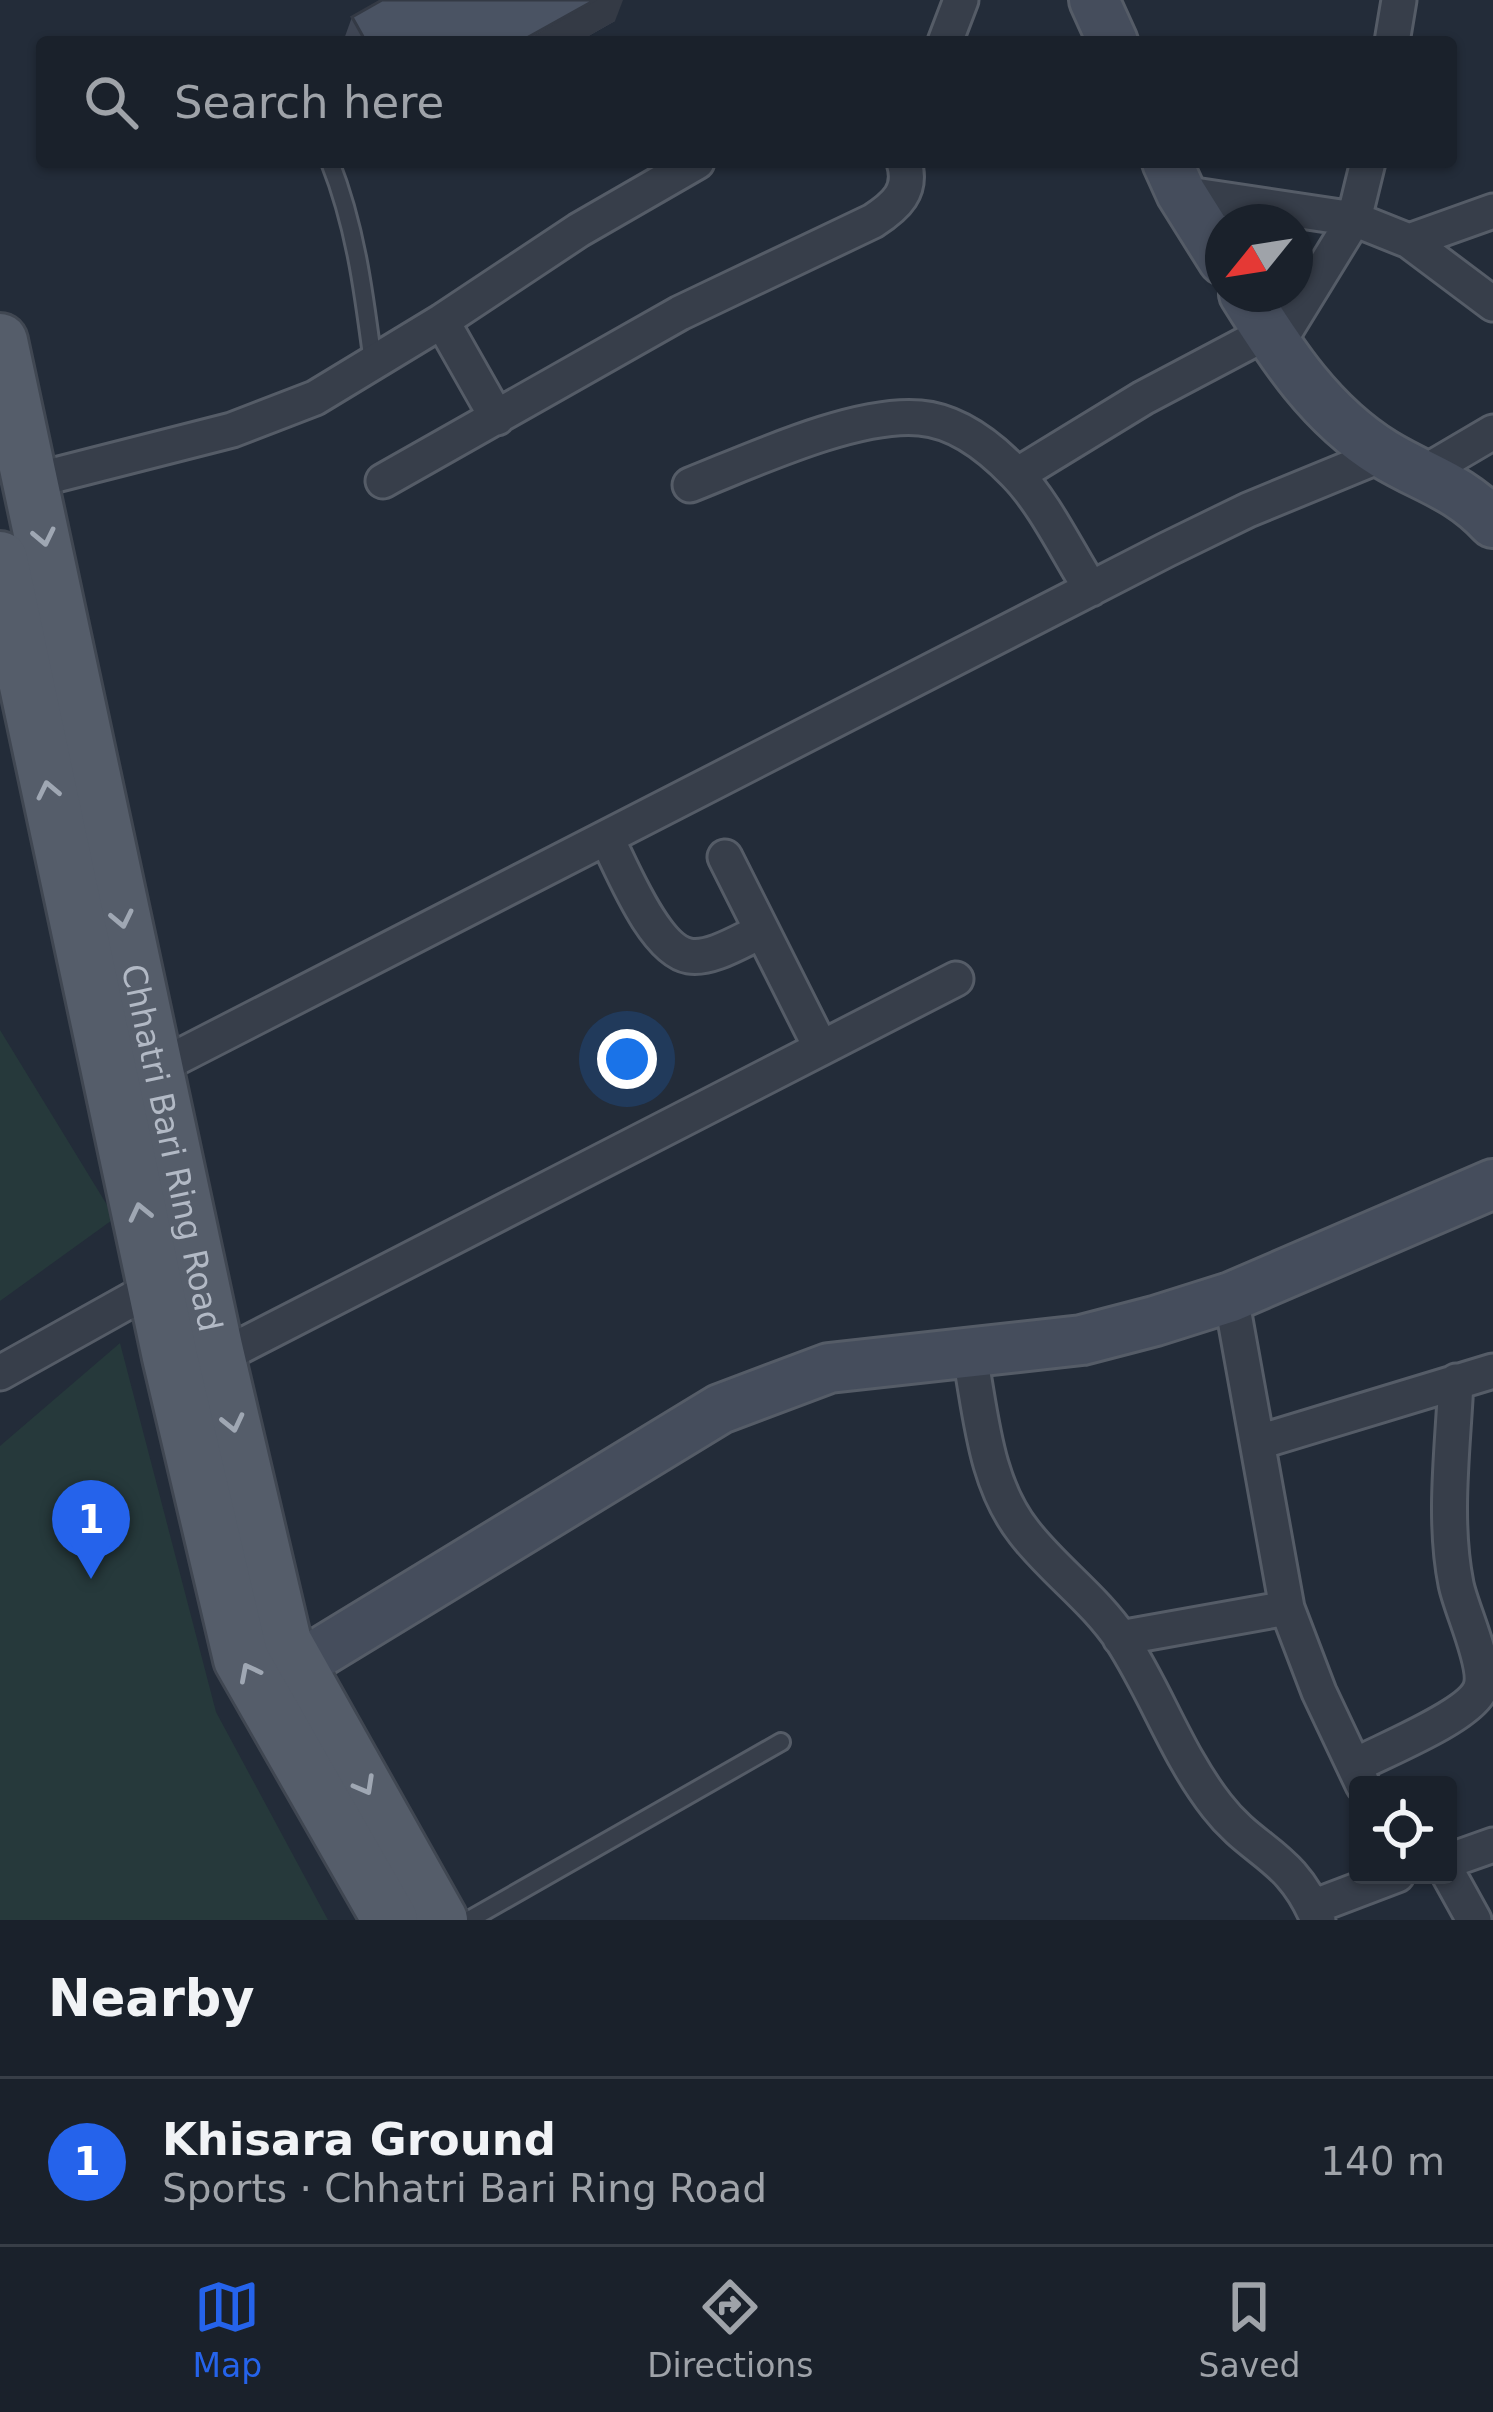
<!DOCTYPE html>
<meta charset="utf-8">
<style>
:root{--surface:#1a212b;--page:#232933;--text:#f1f3f6;--muted:#9fa3a9;--line:#383e47;--accent:#2563eb}
body{margin:0;font-family:"DejaVu Sans",sans-serif;background:var(--page);color:var(--text)}
.controls{position:absolute;right:36px;bottom:36px;display:grid;overflow:hidden;border-radius:12px;box-shadow:0 3px 9px #0004}
.controls button{width:108px;height:108px;display:grid;place-items:center;padding:0;border:0;border-bottom:3px solid var(--line);background:var(--surface);color:var(--text);font:60px sans-serif}
.compass{position:absolute;left:1205px;top:204px;width:108px;height:108px;border-radius:50%;background:var(--surface);box-shadow:0 3px 9px #0004;rotate:240deg}
.you{position:absolute;left:627px;top:1059px;width:42px;height:42px;margin:-30px;border:9px solid #fff;border-radius:50%;background:#1a73e8;box-shadow:0 0 0 18px #1a73e833}
.badge{display:grid;place-items:center;width:78px;height:78px;border-radius:50%;background:var(--accent);color:#fff;font-size:39px;font-weight:700}
.pin{position:absolute;translate:-50% -99px;filter:drop-shadow(0 3px 6px #0008)}
.pin::after{content:'';position:absolute;top:63px;width:42px;height:36px;background:inherit;clip-path:polygon(0 0,100% 0,50% 100%)}
.list{margin:0;padding:0;list-style:none}
h2{display:flex;justify-content:space-between;align-items:center;height:156px;margin:0;padding:0 48px;font-size:51px}
h2 small{font-size:39px;font-weight:400;color:var(--muted)}
.list li{display:grid;grid-template-columns:78px 1fr auto;gap:36px;align-items:center;box-sizing:border-box;height:168px;padding:0 48px;border-top:3px solid var(--line)}
.list b{display:block;font-size:45px;white-space:nowrap}
.list p{margin:0;font-size:39px;white-space:nowrap;color:var(--muted)}
.list em{font-size:39px;font-style:normal;color:var(--muted)}
.icon{flex:none;width:66px;height:66px;fill:none;stroke:currentColor;stroke-width:2;stroke-linecap:round;stroke-linejoin:round}
.map{position:relative;flex:none;width:1493px;height:1920px;overflow:hidden}
.search{position:absolute;background:var(--surface);box-shadow:0 3px 9px #0004;left:36px;right:36px;top:36px;height:132px;display:flex;align-items:center;gap:30px;box-sizing:border-box;padding:0 42px;border-radius:12px;color:var(--muted);font-size:45px}
.sheet{height:324px;background:var(--surface)}
nav{display:flex;justify-content:space-around;align-items:center;box-sizing:border-box;height:168px;border-top:3px solid var(--line);background:var(--surface);font-size:33px;color:var(--muted)}
nav a{display:grid;justify-items:center;gap:6px}
nav .on{color:var(--accent)}
.map>svg:first-child{display:block}
.green{fill:#26393b}
.lines{fill:none;stroke-linecap:round;stroke-linejoin:round}
.lane-casing{stroke:#555c67;stroke-width:22}
.street-casing{stroke:#555c67;stroke-width:39}
.secondary-casing{stroke:#555c67;stroke-width:54}
.primary-casing{stroke:#404752;stroke-width:60}
.lane{stroke:#373e4a;stroke-width:16}
.street{stroke:#373e4a;stroke-width:33}
.secondary{stroke:#454d5c;stroke-width:48}
.primary{stroke:#555d6a;stroke-width:54}
.wall{fill:#404755}
.shaded-wall{fill:#343a45}
.building{fill:#4a5363;stroke:#343a45;stroke-width:3}
.oneway{stroke:#9fa7b3}
.labels{text-anchor:middle;stroke-width:9;stroke-linejoin:round;paint-order:stroke}
.street-label{font-size:33px;fill:#b2b9c5;stroke:#1c232e}
</style>
<div class="map">
<svg width="1493" height="1920" viewBox="0 0 1493 1920">
<rect width="100%" height="100%" fill="#232c39"/>
<!-- green -->
<path class="green" d="M0,1030L115,1218L0,1301Z
M120,1343L216,1712L328,1920H0V1446Z"/>
<g class="lines">
<!-- lane casing -->
<g class="lane-casing">
<path id="lane" d="M330,162C356,228 364,294 373,363
M469,1920L781,1742"/>
</g>
<!-- street casing -->
<g class="street-casing">
<path id="street" d="M945,42L961,0
M1392,42L1399,0
M1181,193L1354,219L1409,241L1493,304
M1409,241L1493,211
M442,321L497,418
M1276,346L1354,219L1368,162
M1425,472L1493,432
M1017,475L1143,398L1268,332
M32,481L232,430L315,398L442,321L579,230L697,162
M383,481L680,313L873,221C896,206 913,191 904,162
M690,485C751,461 855,412 920,418C957,421 990,447 1015,473C1044,502 1068,553 1091,589
M607,839C622,868 654,950 689,956C711,960 742,940 762,931
M725,857L821,1048
M155,1069L1166,550L1248,510L1384,454
M1231,1297L1287,1608L1319,1692L1363,1785
M969,1351C981,1412 984,1481 1024,1532C1053,1570 1095,1599 1122,1640C1157,1694 1177,1755 1217,1806C1254,1854 1291,1854 1318,1920
M218,1358L956,979
M0,1373L156,1286
M1259,1442L1493,1371
M1120,1638L1287,1608
M1354,1766C1382,1751 1468,1717 1480,1690C1490,1668 1461,1610 1456,1584C1443,1519 1453,1447 1456,1381
M1448,1861L1493,1845
M1448,1873L1474,1920
M1313,1907L1397,1875"/>
</g>
<!-- secondary casing -->
<g class="secondary-casing">
<path id="secondary" d="M1094,0L1113,42
M1167,162L1181,193L1223,260
M1244,294C1282,355 1321,415 1384,454C1425,479 1459,486 1493,523
M298,1666L720,1409L829,1368L1082,1340L1155,1321L1231,1297L1493,1184"/>
</g>
<!-- primary casing -->
<g class="primary-casing">
<g id="primary">
<path id="s1" d="M0,341L215,1347L284,1642L440,1920"/>
<path d="M0,559L170,1357L241,1659L390,1920"/>
</g>
</g>
<!-- lane -->
<use href="#lane" class="lane"/>
<!-- street -->
<use href="#street" class="street"/>
<!-- secondary -->
<use href="#secondary" class="secondary"/>
<!-- primary -->
<use href="#primary" class="primary"/>
</g>
<!-- wall -->
<path class="wall" d="M352,17L615,21L578,42H343Z"/>
<!-- shaded-wall -->
<path class="shaded-wall" d="M595,0H623L615,21L578,42H523Z"/>
<!-- building -->
<path class="building" d="M382,0H595L523,40L524,42H366L352,17Z"/>
<!-- one-way arrows -->
<defs><path id="oneway-chevron" d="M-2-3.5L2.5 0L-2 3.5" fill="none" stroke-width="1.6" stroke-linecap="round" stroke-linejoin="round" transform="scale(3)"/></defs>
<g class="oneway">
<use href="#oneway-chevron" transform="translate(44 537) rotate(78)"/>
<use href="#oneway-chevron" transform="translate(48 790) rotate(-102)"/>
<use href="#oneway-chevron" transform="translate(122 919) rotate(78)"/>
<use href="#oneway-chevron" transform="translate(140 1212) rotate(-103)"/>
<use href="#oneway-chevron" transform="translate(233 1423) rotate(77)"/>
<use href="#oneway-chevron" transform="translate(249 1672) rotate(-117)"/>
<use href="#oneway-chevron" transform="translate(365 1786) rotate(61)"/>
</g>
<g class="labels">
<!-- street labels -->
<g class="street-label">
<text dy="12" stroke="none"><textPath href="#s1" startOffset="825">Chhatri Bari Ring Road</textPath></text>
</g>
</g>
</svg>
<div class="controls">
<button><svg class="icon" aria-label="locate" viewBox="0 0 24 24"><circle cx="12" cy="12" r="6"/><path d="M12 2v4M12 18v4M2 12h4M18 12h4"/></svg></button>
</div>
<svg class="compass" viewBox="-18 -18 36 36"><path d="M0-13l5 13h-10z" fill="#e53935"/><path d="M0 13l5-13h-10z" fill="#9fa3a9"/></svg>
<div class="you"></div>
<div class="pin badge" style="left:91px;top:1579px">1</div>
<div class="search"><svg class="icon" aria-label="search" viewBox="0 0 24 24"><circle cx="10" cy="10" r="6"/><path d="M15 15l6 6"/></svg>Search here</div>
</div>
<section class="sheet">
<h2>Nearby<small></small></h2>
<ul class="list">
<li><span class="badge">1</span><div><b>Khisara Ground</b><p>Sports · Chhatri Bari Ring Road</p></div><em>140 m</em></li>
</ul>
</section>
<nav>
<a class="on"><svg class="icon" aria-label="map" viewBox="0 0 24 24"><path d="M3 6l6-2 6 2 6-2v14l-6 2-6-2-6 2zM9 4v14M15 6v14"/></svg>Map</a>
<a><svg class="icon" aria-label="directions" viewBox="0 0 24 24"><path d="M12 3l9 9-9 9-9-9zM9 14v-3h6M13 9l2 2-2 2"/></svg>Directions</a>
<a><svg class="icon" aria-label="saved" viewBox="0 0 24 24"><path d="M7 4h10v16l-5-4-5 4z"/></svg>Saved</a>
</nav>
